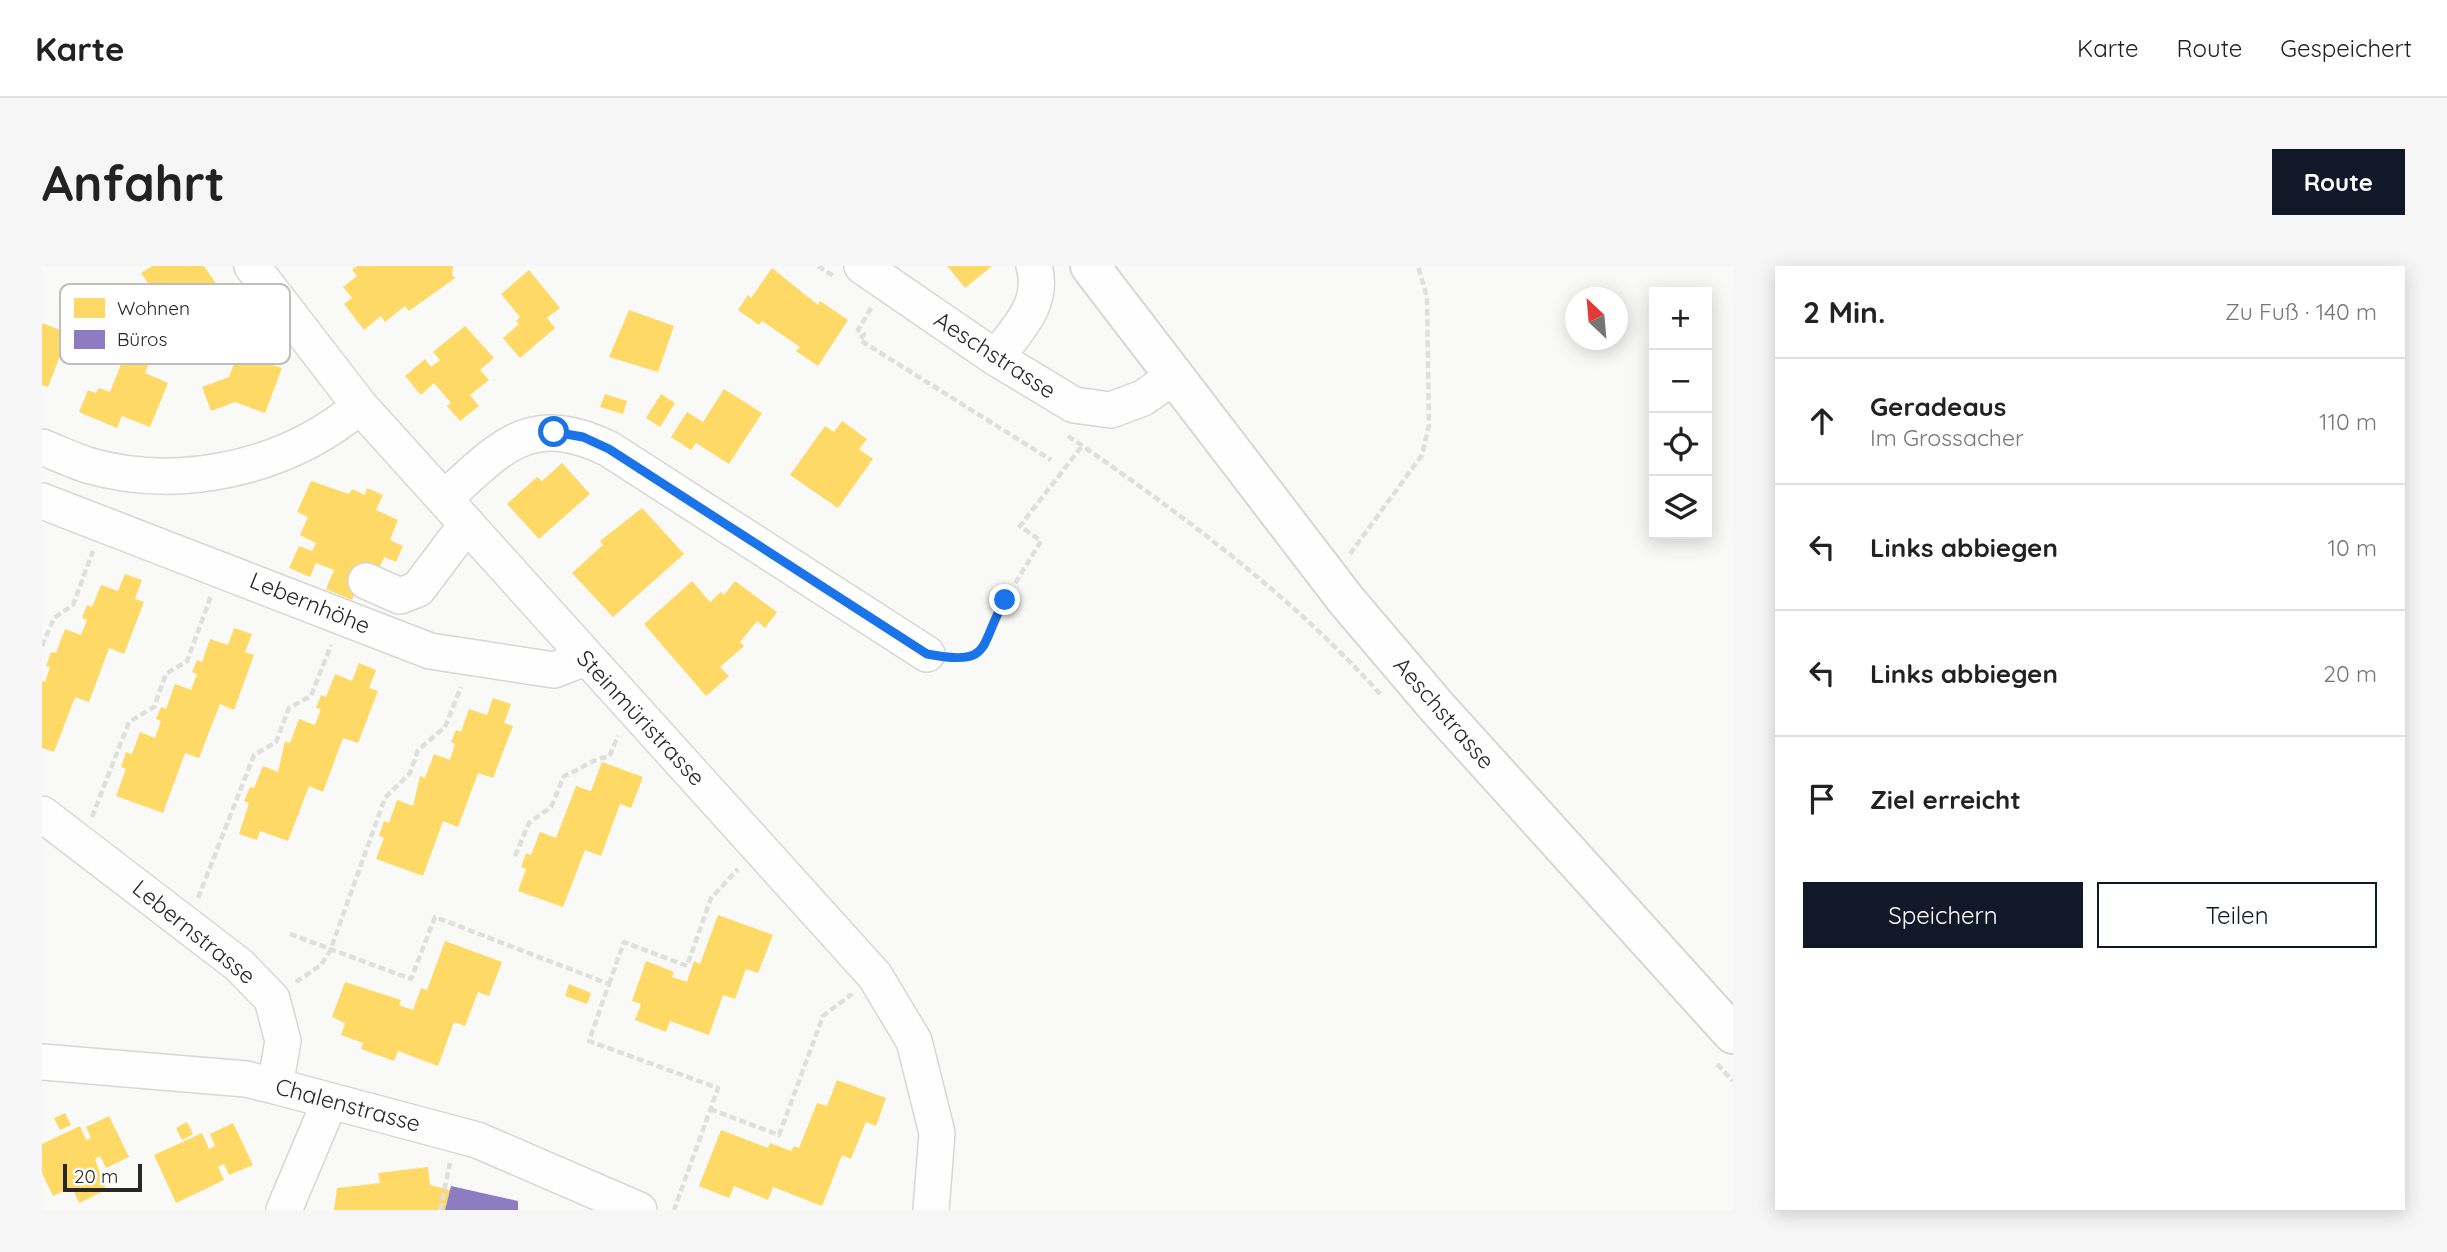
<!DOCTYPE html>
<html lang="de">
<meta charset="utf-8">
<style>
:root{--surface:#fff;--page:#f6f6f6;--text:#222;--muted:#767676;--line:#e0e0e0;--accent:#111827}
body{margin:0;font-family:Quicksand,sans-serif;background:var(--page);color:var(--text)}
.controls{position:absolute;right:21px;top:21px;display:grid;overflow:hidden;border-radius:0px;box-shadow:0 4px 18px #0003}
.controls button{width:63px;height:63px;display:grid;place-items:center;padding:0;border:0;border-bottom:2px solid var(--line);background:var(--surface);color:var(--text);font:35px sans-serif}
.compass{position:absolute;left:1523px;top:21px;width:63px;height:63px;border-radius:50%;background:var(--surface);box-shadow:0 4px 18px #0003;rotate:334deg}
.scale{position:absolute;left:21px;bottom:18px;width:79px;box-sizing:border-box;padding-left:7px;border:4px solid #272726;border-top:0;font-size:19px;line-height:24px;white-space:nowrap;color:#272726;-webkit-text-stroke:5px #fff;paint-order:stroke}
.stop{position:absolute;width:21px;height:21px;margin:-16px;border:5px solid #1a73e8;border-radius:50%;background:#fff}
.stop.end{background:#1a73e8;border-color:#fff;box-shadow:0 2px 7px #0008}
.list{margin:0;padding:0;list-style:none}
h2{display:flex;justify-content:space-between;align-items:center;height:91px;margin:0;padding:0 28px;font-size:30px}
h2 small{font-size:23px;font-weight:400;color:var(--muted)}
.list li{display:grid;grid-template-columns:46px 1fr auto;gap:21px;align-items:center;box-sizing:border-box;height:126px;padding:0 28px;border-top:2px solid var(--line)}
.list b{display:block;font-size:26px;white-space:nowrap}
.list p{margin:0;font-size:23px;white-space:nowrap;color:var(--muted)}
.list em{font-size:23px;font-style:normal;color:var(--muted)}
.actions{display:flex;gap:14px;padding:21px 28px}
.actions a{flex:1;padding:16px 0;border:2px solid var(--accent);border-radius:0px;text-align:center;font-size:24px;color:var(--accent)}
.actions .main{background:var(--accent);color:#fff}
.icon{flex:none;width:38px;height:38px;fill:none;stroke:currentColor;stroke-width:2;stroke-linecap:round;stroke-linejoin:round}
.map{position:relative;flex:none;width:1691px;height:944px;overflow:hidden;border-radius:0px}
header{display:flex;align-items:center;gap:42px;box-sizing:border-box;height:98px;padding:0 35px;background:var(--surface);border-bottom:2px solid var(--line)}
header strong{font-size:33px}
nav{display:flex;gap:38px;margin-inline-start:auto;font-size:24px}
.intro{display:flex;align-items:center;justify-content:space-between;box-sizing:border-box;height:168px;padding:0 42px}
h1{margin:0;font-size:49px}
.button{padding:18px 32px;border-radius:0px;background:var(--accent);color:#fff;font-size:24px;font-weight:700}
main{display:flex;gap:42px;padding:0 42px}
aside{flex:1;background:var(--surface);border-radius:0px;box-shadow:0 4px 18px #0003}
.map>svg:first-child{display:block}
.homes{fill:#ffd966}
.offices{fill:#8e7cc3}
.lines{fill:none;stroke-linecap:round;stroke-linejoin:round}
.minor-casing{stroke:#d6d7d5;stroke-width:38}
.major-casing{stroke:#d6d7d5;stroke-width:42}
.path{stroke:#dfdfde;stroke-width:4.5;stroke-dasharray:7 3.5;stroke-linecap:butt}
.minor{stroke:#fefefe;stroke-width:35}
.major{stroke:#fefefe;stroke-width:38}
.route{stroke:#1a73e8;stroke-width:9}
.labels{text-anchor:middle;stroke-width:7;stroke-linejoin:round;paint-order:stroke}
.street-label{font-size:23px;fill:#272726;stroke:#fff}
.key{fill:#fff;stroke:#bebebe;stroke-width:2}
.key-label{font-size:19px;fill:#272726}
</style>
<header>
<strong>Karte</strong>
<nav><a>Karte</a><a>Route</a><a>Gespeichert</a></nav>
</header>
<div class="intro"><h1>Anfahrt</h1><a class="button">Route</a></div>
<main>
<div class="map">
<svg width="1691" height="944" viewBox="0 0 1691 944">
<rect width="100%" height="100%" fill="#f9faf7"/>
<!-- homes -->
<path class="homes" d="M110,0H162L177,22L151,41L139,25L136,27L129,18L114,28L99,7Z
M315,0H411L410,9L413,12L367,45L363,40L343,56L339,50L322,64L302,38L310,32L301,21L315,10L310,4Z
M905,0H950L923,22Z
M730,2L776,39L778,35L806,54L776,100L754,85L758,81L720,55L717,59L696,44L706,29L709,32Z
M487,4L518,42L505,52L513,62L478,92L461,72L477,58L474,55L478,51L459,28Z
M587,44L632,60L616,106L567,91Z
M0,57L27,67L6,121L0,119Z
M423,60L452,92L438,104L447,114L428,129L437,140L418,155L405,140L409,137L392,117L379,129L363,110L383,93L389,101L398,94L391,86Z
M85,83L109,92L103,107L126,117L108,161L80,150L75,162L37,146L46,124L54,127L57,122L68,126Z
M196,88L240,102L223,147L193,136L169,145L160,121L187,111Z
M682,123L720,147L687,198L654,177L649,184L629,171L645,146L661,156Z
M563,128L585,135L581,148L558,141Z
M619,128L633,137L618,161L604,152Z
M800,155L825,173L817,183L831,193L796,242L748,209L783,160L792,166Z
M520,197L548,228L497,273L465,238L495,211L500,215Z
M269,215L307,228L310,223L323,229L325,222L341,229L334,244L356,254L348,274L361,280L354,296L342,291L337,303L323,304L310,334L284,323L292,304L274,297L268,311L247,302L257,280L270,285L274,277L258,269L266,251L255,246Z
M600,242L642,288L571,351L530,307L561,279L558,275Z
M83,308L100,314L93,333L102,336L82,388L67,382L47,436L33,431L12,486L0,482V415L3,416L8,401L4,400L9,386L14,387L23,363L39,369L45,354L40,352L45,339L50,341L59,319L76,325Z
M650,315L668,336L679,326L682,329L693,315L735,346L723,362L715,355L698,376L702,380L678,401L687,410L664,430L602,358Z
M192,362L210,368L203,386L212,389L192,444L178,438L157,492L143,487L121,547L74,530L84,503L79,501L84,486L90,488L98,466L113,472L119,455L114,453L119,441L124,443L133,418L149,424L155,408L150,406L155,394L160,396L168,373L186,379Z
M317,397L334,404L327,422L336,425L316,477L301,472L281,526L267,520L246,575L218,565L215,574L197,568L207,537L202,535L208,521L212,522L221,500L236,506L243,475L248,477L257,453L273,459L279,443L274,442L279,429L284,431L293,408L310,415Z
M451,432L469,438L462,457L471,460L451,512L436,507L416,561L401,555L381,610L334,593L342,572L337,570L342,555L347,557L355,534L371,540L378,510L383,512L392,488L408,494L413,478L409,476L414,464L419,466L427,443L445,449Z
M560,496L601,511L589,542L578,538L559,590L543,584L521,641L476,625L484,603L479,601L484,587L489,589L498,566L514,572L534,520L549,525Z
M676,649L731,669L716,707L704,703L693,733L681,729L667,769L628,755L624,766L593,754L599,738L590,735L604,695L632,706L630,711L645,716L652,695L658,698Z
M403,675L460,696L447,730L436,726L423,760L412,756L396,800L356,785L352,795L319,783L321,777L299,769L303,757L290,751L303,716L359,734L357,739L371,744L379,722L385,724Z
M527,718L549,727L545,738L523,730Z
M795,814L844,832L834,860L824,856L809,893L800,889L780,940L731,921L726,934L692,920L687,932L657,920L679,864L726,882L728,877L749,885L752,880L757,882L775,837L785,840Z
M23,847L29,859L18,864L12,852Z
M67,850L87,891L64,902L58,890L53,893L64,924L37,937L30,921L11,930L0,907V878L38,860L44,874L49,872L44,861Z
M145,856L151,868L140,874L134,862Z
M191,857L211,899L187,909L182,898L176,901L182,914L134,937L112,889L160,867L167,883L173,880L168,868Z
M386,901L388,919L408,924L403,944H292L295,922L338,917L336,907Z"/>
<!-- offices -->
<path class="offices" d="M409,920L476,935V944H403Z"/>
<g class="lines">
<!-- minor casing -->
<g class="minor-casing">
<path id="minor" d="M210,0L318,140L833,710L872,775L895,867L889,944
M820,0L954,92L1032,139L1069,144L1101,132L1131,111
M954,92C975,63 1003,38 992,0
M0,181C15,187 30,194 45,199C138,226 245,202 318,140
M402,233C458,182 488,144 567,183L885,388
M0,235L388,385L512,404L543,392
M324,315L358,330L376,323L425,258
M0,548L197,699L230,733L241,775L233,820
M0,796L204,813L233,820L435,874L597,944
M242,944L288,835"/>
</g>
<!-- major casing -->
<g class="major-casing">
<path id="major" d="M1048,0L1304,334L1395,441L1691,768"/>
</g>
<!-- path -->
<path class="path" d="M776,0L793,11
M829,42L816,64L822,68L818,74L1009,194
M1026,170C1138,247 1248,328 1339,429
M1308,288L1380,189L1387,159L1385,31L1376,0
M0,380L12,352L31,339L51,285
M913,393L932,390L945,380L958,342L999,275L978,260L1040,180
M50,551L87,456L112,441L124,408L145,395L169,330
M473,590L487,557L509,541L522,510C539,504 550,492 567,491L576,470
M156,632L212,489L234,476L247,442L269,430L289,379
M248,668L369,713L393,651L567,718L547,775L676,822L632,944
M254,716L279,699L288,685L343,532L368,507L376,484L403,461L419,421
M567,718L582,676L645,700L669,632L696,603
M1675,798L1691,815
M668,843L737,869L781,750L810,728
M398,944L408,897"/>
<!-- minor -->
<use href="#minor" class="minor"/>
<!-- major -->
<use href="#major" class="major"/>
</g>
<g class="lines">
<!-- route -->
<path class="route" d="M512,166L541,171L567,183L885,388C952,401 936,380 963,334"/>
</g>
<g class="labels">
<!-- street labels -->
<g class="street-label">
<text transform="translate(953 89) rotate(33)" y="8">Aeschstrasse</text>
<text transform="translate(268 337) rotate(22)" y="8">Lebernhöhe</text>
<text transform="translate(1402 447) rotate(49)" y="8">Aeschstrasse</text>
<text transform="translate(599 452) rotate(47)" y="8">Steinmüristrasse</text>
<text transform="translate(152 666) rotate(39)" y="8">Lebernstrasse</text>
<text transform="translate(306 839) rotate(15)" y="8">Chalenstrasse</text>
</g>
</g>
<!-- legend -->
<rect x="18" y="18" width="230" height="80" rx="10" class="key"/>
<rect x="32" y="32" width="31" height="20" fill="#ffd966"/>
<rect x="32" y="64" width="31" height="19" fill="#8e7cc3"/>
<g class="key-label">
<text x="75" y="49">Wohnen</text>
<text x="75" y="80">Büros</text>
</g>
</svg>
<div class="controls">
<button>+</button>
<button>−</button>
<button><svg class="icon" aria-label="locate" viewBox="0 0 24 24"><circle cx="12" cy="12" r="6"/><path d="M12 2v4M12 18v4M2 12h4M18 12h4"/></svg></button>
<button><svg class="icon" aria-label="layers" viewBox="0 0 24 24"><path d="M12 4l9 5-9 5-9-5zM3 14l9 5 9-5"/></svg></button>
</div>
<svg class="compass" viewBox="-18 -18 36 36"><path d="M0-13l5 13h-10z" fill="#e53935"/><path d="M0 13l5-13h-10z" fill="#767676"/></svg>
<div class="scale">20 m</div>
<div class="stop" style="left:512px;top:166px"></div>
<div class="stop end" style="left:963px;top:334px"></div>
</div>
<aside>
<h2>2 Min.<small>Zu Fuß · 140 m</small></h2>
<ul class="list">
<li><svg class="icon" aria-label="ahead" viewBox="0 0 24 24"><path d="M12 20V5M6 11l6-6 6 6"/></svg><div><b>Geradeaus</b><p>Im Grossacher</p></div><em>110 m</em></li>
<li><svg class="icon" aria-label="left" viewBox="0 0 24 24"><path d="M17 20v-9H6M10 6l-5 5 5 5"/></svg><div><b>Links abbiegen</b></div><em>10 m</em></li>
<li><svg class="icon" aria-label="left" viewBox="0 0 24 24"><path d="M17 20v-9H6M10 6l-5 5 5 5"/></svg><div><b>Links abbiegen</b></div><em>20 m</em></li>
<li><svg class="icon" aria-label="arrive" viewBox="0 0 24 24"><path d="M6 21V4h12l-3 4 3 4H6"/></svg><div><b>Ziel erreicht</b></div></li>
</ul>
<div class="actions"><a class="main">Speichern</a><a>Teilen</a></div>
</aside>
</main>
